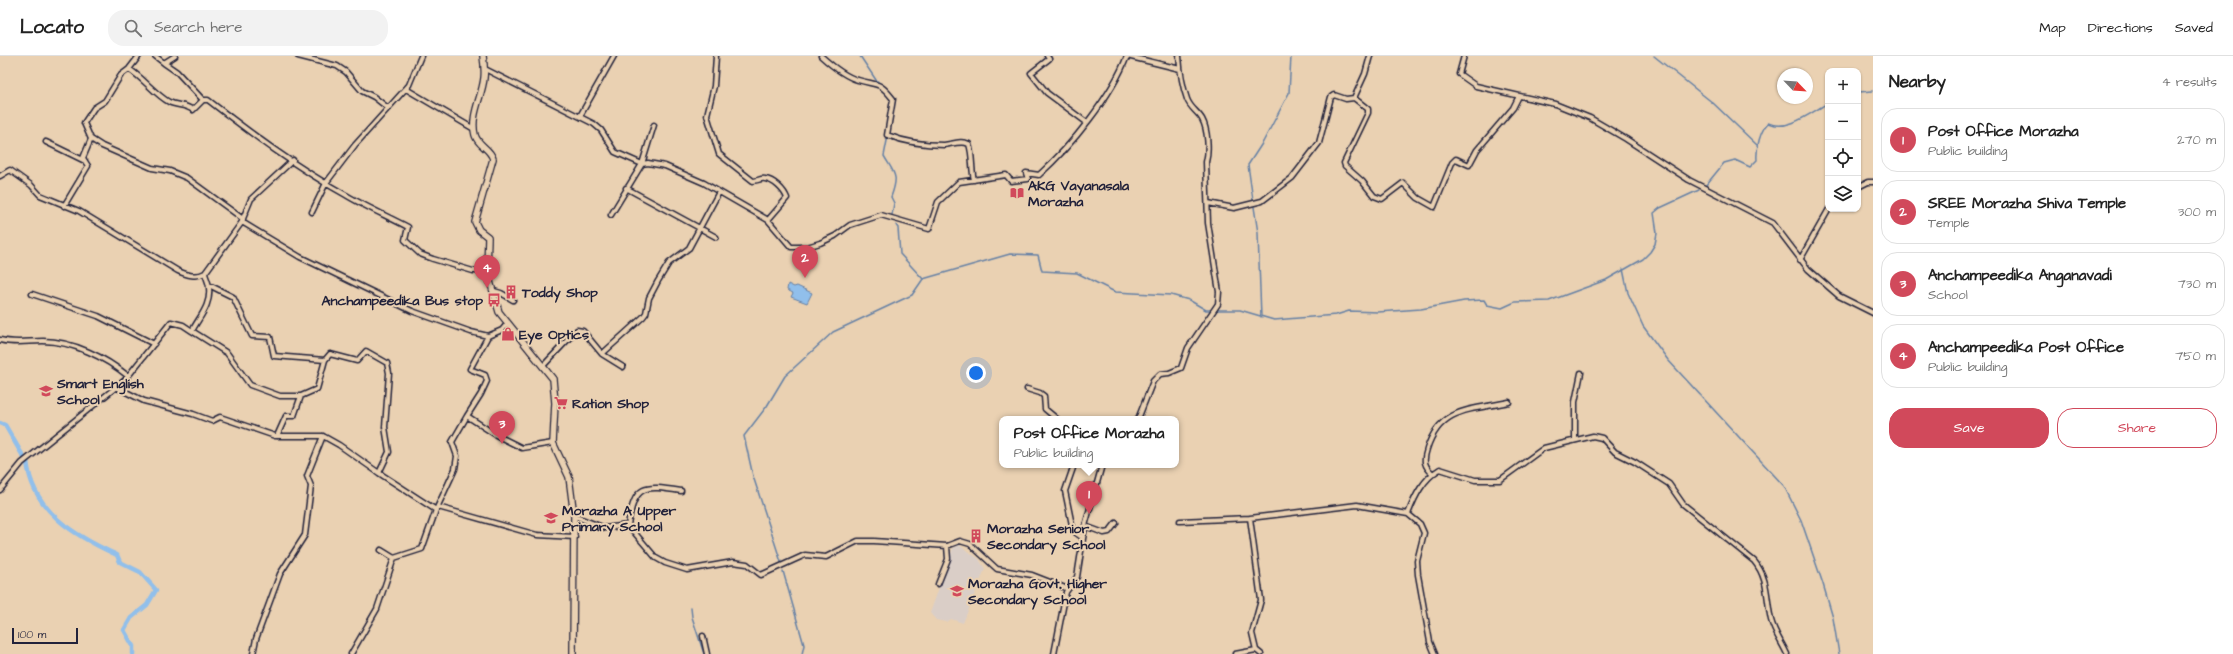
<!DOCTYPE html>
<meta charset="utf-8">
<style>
:root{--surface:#fff;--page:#f2f2f2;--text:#222;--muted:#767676;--line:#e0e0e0;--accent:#d1495b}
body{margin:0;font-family:"Architects Daughter",sans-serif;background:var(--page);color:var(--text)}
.controls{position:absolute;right:12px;top:12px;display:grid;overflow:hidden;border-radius:8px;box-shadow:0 1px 3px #0004}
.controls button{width:36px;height:36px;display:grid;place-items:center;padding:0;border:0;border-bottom:1px solid var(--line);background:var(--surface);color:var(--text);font:20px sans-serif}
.compass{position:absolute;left:1777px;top:12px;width:36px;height:36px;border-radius:50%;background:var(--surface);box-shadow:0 1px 3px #0004;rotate:115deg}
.scale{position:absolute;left:12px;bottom:10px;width:66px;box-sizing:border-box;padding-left:4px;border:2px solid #22223b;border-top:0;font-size:11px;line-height:14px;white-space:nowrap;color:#22223b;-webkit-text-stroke:3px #ead1b2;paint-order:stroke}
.you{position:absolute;left:976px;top:317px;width:14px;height:14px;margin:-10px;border:3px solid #fff;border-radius:50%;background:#1a73e8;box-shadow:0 0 0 6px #1a73e833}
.badge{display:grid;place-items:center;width:26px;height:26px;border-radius:50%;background:var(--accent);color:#fff;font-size:13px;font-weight:700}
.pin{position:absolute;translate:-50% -33px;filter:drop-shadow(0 1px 2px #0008)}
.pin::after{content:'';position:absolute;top:21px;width:14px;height:12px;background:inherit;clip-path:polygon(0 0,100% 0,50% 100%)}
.popup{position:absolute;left:999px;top:360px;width:180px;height:52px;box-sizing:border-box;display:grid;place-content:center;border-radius:8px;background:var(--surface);filter:drop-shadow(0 1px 3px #0005);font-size:13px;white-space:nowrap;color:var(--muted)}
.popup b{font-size:15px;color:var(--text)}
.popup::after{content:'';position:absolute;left:50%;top:100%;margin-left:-8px;border:8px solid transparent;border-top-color:var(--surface)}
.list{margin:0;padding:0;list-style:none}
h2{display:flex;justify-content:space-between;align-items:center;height:52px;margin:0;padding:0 16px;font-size:17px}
h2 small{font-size:13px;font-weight:400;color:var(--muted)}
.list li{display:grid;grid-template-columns:26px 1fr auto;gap:12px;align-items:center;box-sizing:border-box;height:64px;margin:0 8px 8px;padding:0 8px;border:1px solid var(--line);border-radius:16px}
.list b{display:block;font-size:15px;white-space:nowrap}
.list p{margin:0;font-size:13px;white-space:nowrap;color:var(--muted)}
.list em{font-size:13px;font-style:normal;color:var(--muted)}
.actions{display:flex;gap:8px;padding:12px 16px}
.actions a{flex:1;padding:9px 0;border:1px solid var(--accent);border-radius:16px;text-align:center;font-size:14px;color:var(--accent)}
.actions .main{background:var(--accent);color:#fff}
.icon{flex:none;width:22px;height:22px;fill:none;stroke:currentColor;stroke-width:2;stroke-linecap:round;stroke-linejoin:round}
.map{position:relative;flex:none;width:1873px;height:598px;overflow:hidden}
header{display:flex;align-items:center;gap:24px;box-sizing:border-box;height:56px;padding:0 20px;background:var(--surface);border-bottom:1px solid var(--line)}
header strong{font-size:19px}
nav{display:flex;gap:22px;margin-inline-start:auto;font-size:14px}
.search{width:280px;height:36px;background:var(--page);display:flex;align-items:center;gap:10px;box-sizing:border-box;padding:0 14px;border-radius:16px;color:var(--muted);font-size:15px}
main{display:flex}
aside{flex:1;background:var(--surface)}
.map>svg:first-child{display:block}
.built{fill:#dacec7}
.water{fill:#91bfeb;stroke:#6580a5}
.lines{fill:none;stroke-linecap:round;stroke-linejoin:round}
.stream{stroke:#6580a5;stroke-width:1.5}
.canal{stroke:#91bfeb;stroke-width:4.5}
.minor-casing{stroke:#22223b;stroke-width:7}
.secondary-casing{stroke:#22223b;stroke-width:8}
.minor{stroke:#ead1b2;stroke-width:4}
.secondary{stroke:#ead1b2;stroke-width:5.5}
.labels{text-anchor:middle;stroke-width:4;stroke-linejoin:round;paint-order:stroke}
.poi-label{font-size:14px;font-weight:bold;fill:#22223b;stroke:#ead1b2;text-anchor:start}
</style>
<header>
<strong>Locato</strong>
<div class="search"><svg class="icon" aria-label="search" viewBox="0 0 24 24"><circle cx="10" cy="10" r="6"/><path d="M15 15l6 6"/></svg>Search here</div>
<nav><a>Map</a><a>Directions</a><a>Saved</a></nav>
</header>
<main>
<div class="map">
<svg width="1873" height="598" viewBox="0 0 1873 598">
<rect width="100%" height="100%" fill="#ead1b2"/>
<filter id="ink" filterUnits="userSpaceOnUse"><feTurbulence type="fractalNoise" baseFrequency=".025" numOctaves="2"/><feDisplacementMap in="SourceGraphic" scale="8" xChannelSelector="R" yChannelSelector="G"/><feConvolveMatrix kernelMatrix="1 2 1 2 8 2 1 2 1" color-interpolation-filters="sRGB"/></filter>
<g filter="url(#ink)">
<!-- built -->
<path class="built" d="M959,489L979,503L985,513L963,567L951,563L947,566L936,564L930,557L953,492Z"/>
<!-- water -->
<path class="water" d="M788,228L794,231L797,230L812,237L807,247L791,241L793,237L787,234Z"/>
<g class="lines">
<!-- stream -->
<path class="stream" d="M860,0L876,24L886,32
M1654,0L1713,47L1758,90
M1858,36L1873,35
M1706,129L1724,107L1735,104L1750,111L1757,104C1756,92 1760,75 1768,67C1788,76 1810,57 1828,47
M1253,144L1248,109L1263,86L1289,37L1291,0
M1254,151L1258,177L1261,261
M892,159L894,147L891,141C899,119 895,119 884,100L892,59
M896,169L898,172L900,198L923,223
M1623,213L1628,237L1643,270L1668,304L1784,430L1801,464L1823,528L1833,562L1839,598
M1216,254H1240L1274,264L1336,259L1349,255L1378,256L1421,253L1464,245L1484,244L1487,249L1502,252L1515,246L1549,245L1606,224L1643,203L1650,196L1655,188L1657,177L1654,157L1660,152L1699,134
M781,506L753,420L744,380L767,350L785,320L833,276L912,239L923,223L1010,198L1038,199L1042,215L1077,217L1115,236L1171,239L1189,244L1206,254H1212
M783,515L804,589L802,598
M691,552L692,561L704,598"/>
<!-- canal -->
<path class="canal" d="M0,367L5,369L23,400
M27,405C32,455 75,480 117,499L120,506L140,516L156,534L147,549L131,562L124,574L133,590V598"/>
<!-- minor casing -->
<g class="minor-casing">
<path id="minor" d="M155,0L164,7L175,0
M298,0L337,10L346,16L362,35L374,41L388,52
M716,0L714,30L707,59L719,98L753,125C756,125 762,122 765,123C774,124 784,134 787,142L768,164
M821,0C831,9 845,21 858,24C878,30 879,25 893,43L887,79C905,86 924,89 944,89C953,88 961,84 969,88C973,100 971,112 974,124
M1047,0L1049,3L1031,17L1047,37L1086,66
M1127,0L1180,13
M1464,0L1459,18L1476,30L1555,48L1590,62L1626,83L1689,124L1773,167L1808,213L1839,240L1873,257
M164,7L177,16L203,44
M129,13L139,0
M485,13L594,68L601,74L615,96L642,108L648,107L665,110L704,127L768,164L791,191H807L820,187L835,180L850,169L881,159L929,173L938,146L959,126L1006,119L1011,125L1028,123L1026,117L1039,119C1071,90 1112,40 1127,0
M406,33L474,73
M1354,42L1368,53V57L1344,107L1345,110L1362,125L1374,140L1382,143L1403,127L1418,142L1434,151L1452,107L1456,103L1469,109L1477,94L1513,52L1519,40
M580,60L614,0
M91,83L102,90L152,112L170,115L187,122L243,163
M46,86L85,105
M0,120L10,114L31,129L40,139L79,155L178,215C187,219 196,222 205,217L242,166L300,201L412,255L471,276L488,280L502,274L507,268
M1858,131L1868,126H1873
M626,132L716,181
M1208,147L1234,152L1262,145L1292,122L1319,87L1331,41L1334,39L1346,43L1354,42L1365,18L1370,0
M64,150L88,110L83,102L91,83L84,67L94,52L105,45L121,19L129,13C143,22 156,39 169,46C177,50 185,48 193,54L203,44H208C252,78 297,112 346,139C366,151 387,160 408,171L405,184L420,198L433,203L473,215H487
M312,156L326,127L355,89L409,29L421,0
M611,159L642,108L654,69
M242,165L251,143L293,104
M1800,204L1829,153
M205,217C206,223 209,226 209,232C211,249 200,260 192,275L227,297L250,329L280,340H301L294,360H286L277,380
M209,229L233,241L252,280L270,281L274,300L325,304
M494,235L501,237L513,244
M32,238L98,260L154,288
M488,280L470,313L485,319L487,325L481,338L467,360L496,379L522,392L553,387
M0,284C15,288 28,285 43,285C73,285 106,302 128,320
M602,298L623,311
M543,310L577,274L583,275L602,298L643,261L646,257L649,242L658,225L669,207L689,192L719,136
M116,331L144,345L193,358L212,365L220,361L275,380H323L307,420L311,430L305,479L280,518L256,583L253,598
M1027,333L1040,337L1044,340L1045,353L1057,363
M301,340L317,333L325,304L330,298L357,305L366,295L387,307L389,317L385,371L389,396L379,417L436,454
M1138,363L1153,325L1160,318L1169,317L1181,312L1188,292L1218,248L1219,236L1208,167L1206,106C1209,95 1208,74 1202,63C1198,56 1190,52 1187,43C1182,29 1180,15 1179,0
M323,380L339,389L379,417
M1575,384V346L1581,317
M1074,409L1065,435L1072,469L1076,477L1083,482
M1433,418C1424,410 1423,405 1427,393C1440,351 1472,354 1509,346
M0,434L22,407L125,324L171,266L183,269L192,275
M438,451L537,479L575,481
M574,460L605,472L628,469L656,502L665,507L687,514L733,506L747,508L761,519L805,499L826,501L858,485H874L947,490L960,485L970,488L997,513L1032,519L1068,533
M1250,462L1261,544L1252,577L1256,594L1261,598
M1180,465L1250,462L1357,449L1408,458
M628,469C635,428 643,429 681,435
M1085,470L1104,477L1109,476L1116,467
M381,494L394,502
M938,528L948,503L947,490
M703,580L707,598
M351,598L377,553L394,502L422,493L436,454L455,413L457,400L452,386L467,360
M1054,598L1066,536L1077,521L1085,470L1102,409
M1235,598L1256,594
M1435,598L1430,586L1418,519L1417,505L1424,477L1420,468L1408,458C1415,440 1423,423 1440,413L1475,424H1500L1544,392L1593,380L1602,382L1615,396L1635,406L1669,428L1683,448L1754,505C1769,523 1766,542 1771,564C1774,576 1782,587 1787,598"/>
</g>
<!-- secondary casing -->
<g class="secondary-casing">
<path id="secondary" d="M483,0C484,7 485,14 484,22C482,41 470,59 475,79C478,90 490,92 493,103L475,166L479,174L488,181L487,215L499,256L553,323L555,347L553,387L569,421L574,460L573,598"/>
</g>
<!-- minor -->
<use href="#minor" class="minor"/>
<!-- secondary -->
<use href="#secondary" class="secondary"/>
</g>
</g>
<!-- icons -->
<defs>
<g id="library-bare" transform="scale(1.08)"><path d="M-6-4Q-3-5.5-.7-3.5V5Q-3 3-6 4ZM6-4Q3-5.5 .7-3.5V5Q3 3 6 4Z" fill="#d1495b" stroke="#ead1b2" stroke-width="2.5" paint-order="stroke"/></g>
<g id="building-bare" transform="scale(1.08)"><path d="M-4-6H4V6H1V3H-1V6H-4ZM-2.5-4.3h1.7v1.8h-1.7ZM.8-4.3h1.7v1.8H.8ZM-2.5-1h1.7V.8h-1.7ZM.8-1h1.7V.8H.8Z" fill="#d1495b" stroke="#ead1b2" stroke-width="2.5" paint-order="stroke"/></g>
<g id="bus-bare" transform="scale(1.08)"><path d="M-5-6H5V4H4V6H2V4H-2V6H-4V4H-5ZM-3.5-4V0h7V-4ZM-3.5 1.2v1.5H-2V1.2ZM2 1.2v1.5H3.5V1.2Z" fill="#d1495b" stroke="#ead1b2" stroke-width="2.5" paint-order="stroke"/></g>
<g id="shop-bare" transform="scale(1.08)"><path d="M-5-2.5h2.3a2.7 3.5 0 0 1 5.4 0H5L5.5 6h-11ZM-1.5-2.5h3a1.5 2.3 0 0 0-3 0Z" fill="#d1495b" stroke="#ead1b2" stroke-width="2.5" paint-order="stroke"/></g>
<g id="school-bare" transform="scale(1.08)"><path d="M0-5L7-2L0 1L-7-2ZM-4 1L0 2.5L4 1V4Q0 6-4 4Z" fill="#d1495b" stroke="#ead1b2" stroke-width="2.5" paint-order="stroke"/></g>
<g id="supermarket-bare" transform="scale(1.08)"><path d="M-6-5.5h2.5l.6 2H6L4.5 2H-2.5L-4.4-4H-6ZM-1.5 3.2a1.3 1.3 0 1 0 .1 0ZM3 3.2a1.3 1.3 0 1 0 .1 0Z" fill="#d1495b" stroke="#ead1b2" stroke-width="2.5" paint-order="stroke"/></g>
</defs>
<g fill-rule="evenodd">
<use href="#library-bare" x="1017" y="137"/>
<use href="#building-bare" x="511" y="236"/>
<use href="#bus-bare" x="494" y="244"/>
<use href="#shop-bare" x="508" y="278"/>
<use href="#school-bare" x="46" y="335"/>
<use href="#supermarket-bare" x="561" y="347"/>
<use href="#school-bare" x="551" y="462"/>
<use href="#building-bare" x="976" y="480"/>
<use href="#school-bare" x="957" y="535"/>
</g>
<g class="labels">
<!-- poi labels -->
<g class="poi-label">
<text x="1028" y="134">AKG Vayanasala<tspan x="1028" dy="16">Morazha</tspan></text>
<text x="522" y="241">Toddy Shop</text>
<text x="483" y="249" text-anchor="end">Anchampeedika Bus stop</text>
<text x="519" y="283">Eye Optics</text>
<text x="57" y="332">Smart English<tspan x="57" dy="16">School</tspan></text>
<text x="572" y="352">Ration Shop</text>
<text x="562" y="459">Morazha A Upper<tspan x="562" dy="16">Primary School</tspan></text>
<text x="987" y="477">Morazha Senior<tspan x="987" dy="16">Secondary School</tspan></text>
<text x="968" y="532">Morazha Govt. Higher<tspan x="968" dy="16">Secondary School</tspan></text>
</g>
</g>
</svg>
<div class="controls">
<button>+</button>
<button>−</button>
<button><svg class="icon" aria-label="locate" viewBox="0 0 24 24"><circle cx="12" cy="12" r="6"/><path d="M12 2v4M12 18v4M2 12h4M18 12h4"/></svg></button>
<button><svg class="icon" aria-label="layers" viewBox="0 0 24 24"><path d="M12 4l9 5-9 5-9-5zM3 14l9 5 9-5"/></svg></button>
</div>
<svg class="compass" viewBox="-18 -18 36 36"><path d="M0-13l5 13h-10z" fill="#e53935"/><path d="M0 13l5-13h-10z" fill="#767676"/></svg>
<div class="scale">100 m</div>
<div class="you"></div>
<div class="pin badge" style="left:1089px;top:458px">1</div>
<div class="popup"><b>Post Office Morazha</b>Public building</div>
<div class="pin badge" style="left:805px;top:222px">2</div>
<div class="pin badge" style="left:502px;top:388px">3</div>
<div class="pin badge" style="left:487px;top:232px">4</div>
</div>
<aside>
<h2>Nearby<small>4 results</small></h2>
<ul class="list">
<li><span class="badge">1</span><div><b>Post Office Morazha</b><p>Public building</p></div><em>270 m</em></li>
<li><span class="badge">2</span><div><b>SREE Morazha Shiva Temple</b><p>Temple</p></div><em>300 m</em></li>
<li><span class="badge">3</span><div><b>Anchampeedika Anganavadi</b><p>School</p></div><em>730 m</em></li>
<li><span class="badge">4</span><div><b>Anchampeedika Post Office</b><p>Public building</p></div><em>750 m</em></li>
</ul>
<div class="actions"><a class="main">Save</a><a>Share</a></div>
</aside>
</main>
